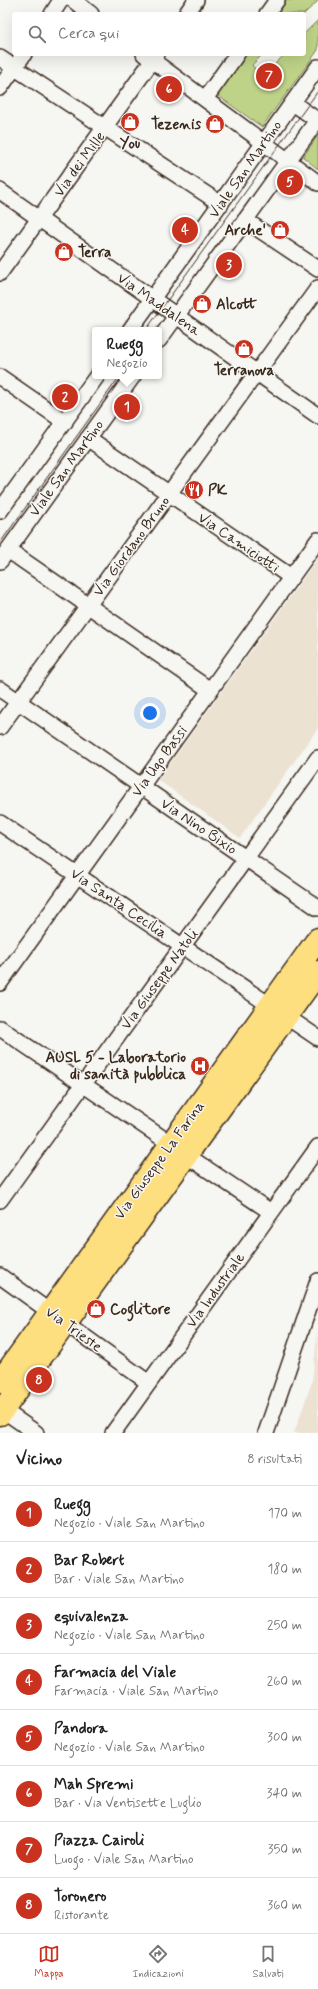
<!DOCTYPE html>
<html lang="it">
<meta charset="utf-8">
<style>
:root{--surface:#fff;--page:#f6f6f6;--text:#222;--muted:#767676;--line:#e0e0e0;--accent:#c8321e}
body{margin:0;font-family:Mynerve,sans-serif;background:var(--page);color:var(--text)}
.you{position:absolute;left:150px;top:713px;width:14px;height:14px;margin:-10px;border:3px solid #fff;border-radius:50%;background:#1a73e8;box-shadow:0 0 0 6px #1a73e833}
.badge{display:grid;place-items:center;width:26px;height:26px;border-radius:50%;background:var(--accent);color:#fff;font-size:13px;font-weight:700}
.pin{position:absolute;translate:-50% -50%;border:2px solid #fff;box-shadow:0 1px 4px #0006}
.popup{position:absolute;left:92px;top:327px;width:70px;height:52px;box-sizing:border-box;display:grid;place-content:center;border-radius:4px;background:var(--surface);filter:drop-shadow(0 1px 3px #0005);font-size:13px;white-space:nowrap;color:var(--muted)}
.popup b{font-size:15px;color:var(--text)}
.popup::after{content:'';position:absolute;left:50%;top:100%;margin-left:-8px;border:8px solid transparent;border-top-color:var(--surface)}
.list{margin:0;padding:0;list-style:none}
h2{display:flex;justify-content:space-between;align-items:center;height:52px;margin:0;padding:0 16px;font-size:17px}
h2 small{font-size:13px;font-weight:400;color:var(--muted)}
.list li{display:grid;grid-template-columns:26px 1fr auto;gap:12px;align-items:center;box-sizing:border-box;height:56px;padding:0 16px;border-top:1px solid var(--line)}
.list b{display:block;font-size:15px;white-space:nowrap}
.list p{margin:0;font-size:13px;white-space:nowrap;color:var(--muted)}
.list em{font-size:13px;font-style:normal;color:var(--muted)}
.icon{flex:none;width:22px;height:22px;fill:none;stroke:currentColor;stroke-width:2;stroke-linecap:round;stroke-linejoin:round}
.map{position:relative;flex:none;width:318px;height:1433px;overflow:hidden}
.search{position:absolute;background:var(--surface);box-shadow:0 4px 16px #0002;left:12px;right:12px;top:12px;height:44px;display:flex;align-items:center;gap:10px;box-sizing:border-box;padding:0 14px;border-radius:4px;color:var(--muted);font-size:15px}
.sheet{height:500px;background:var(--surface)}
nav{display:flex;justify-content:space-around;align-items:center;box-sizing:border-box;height:56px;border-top:1px solid var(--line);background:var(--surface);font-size:11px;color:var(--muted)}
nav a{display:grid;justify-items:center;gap:2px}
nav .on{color:var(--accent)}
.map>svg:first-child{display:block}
.built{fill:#ece2d2}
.green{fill:#bed388;stroke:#7c7e53}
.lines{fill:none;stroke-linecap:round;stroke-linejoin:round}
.street-casing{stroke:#3b2a1e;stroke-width:18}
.primary-casing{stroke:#3b2a1e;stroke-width:25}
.street{stroke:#f6f6f2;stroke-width:15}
.primary{stroke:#fddf80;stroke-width:22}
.tram{stroke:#3b2a1e;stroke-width:1}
.labels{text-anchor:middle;stroke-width:3;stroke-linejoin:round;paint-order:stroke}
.poi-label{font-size:15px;font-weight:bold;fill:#3b2a1e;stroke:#f6f6f2;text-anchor:start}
.street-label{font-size:15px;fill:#3b2a1e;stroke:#f6f6f2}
</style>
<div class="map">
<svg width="318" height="1433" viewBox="0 0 318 1433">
<rect width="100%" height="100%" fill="#f6f6f2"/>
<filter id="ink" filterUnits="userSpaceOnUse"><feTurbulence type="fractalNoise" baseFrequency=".025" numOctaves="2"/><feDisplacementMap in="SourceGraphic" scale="8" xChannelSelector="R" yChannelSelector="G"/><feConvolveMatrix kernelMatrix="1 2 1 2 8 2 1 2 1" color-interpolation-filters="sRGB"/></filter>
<g filter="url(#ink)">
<!-- built -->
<path class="built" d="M318,558V728L240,838L158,780Z
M318,1329V1433H294L312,1382Z"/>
<!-- green -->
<path class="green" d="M287,0H318V1L304,14H277Z
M318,20V50L262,127L217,95L247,54H263L252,65L262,77L285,54H304V34Z
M318,135V169L303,157Z"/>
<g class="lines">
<!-- street casing -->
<g class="street-casing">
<path id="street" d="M73,0L91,14
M52,14L61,0
M186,14L196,0
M267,14L277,0
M144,54L318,183
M0,58L221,204
M0,88L24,54
M205,99L237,54
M293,103L317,120
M0,191L318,416
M245,220L318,269
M0,273L157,54
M130,330L318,67
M159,340L318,119
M0,377L65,422
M88,438L291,577
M0,511L97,376
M8,550L210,690
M0,561L133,376
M0,689L318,908
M0,727L318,288
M0,823L318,1038
M0,983L318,540
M0,1028L171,1144
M186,1155L271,1212
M0,1200L318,758
M0,1276L149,1383
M3,1410L36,1433
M113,1433L318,1147
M266,1433L318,1281"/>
</g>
<!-- primary casing -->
<g class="primary-casing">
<path id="primary" d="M0,1382L318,939
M0,1414L318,972"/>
</g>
<!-- street -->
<use href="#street" class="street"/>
<!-- primary -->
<use href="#primary" class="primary"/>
<!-- tram -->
<path class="tram" d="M146,330L318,91
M0,543L120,376"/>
</g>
</g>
<!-- icons -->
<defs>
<g id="shop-disc" transform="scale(1)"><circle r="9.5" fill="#c8321e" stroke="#f6f6f2"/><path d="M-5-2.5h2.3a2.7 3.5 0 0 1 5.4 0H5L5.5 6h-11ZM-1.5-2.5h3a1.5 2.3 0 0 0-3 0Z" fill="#fff"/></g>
<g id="restaurant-disc" transform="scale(1)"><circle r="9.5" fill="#c8321e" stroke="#f6f6f2"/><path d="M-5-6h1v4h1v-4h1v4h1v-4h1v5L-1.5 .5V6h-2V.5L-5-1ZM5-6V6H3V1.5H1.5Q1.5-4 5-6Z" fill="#fff"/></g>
<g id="hospital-disc" transform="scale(1)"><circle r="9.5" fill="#c8321e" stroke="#f6f6f2"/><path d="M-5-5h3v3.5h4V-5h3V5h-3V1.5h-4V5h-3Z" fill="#fff"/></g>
</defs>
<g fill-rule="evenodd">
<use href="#shop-disc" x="130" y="122"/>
<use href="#shop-disc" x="215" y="124"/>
<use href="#shop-disc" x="280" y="230"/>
<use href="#shop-disc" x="64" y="252"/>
<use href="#shop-disc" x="202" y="304"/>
<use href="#shop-disc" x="244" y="349"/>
<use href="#restaurant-disc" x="194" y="490"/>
<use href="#hospital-disc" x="200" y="1066"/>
<use href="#shop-disc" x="96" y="1309"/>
</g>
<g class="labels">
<!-- poi labels -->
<g class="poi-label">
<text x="201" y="129" text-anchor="end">Tezenis</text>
<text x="130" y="148" text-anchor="middle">You</text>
<text x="266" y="235" text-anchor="end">Arche'</text>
<text x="78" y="257">Terra</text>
<text x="216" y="309">Alcott</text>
<text x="244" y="375" text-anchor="middle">Terranova</text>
<text x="208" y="495">PK</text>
<text x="186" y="1062" text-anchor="end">AUSL 5 - Laboratorio<tspan x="186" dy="17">di sanità pubblica</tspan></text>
<text x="110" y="1314">Coglitore</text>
</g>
<!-- street labels -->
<g class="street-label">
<text transform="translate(79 164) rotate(-54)" y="5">Via dei Mille</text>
<text transform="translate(245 169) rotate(-55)" y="5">Viale San Martino</text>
<text transform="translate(159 304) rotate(35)" y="5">Via Maddalena</text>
<text transform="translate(66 468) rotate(-54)" y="5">Viale San Martino</text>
<text transform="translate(239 542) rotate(34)" y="5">Via Camiciotti</text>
<text transform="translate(131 546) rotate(-54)" y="5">Via Giordano Bruno</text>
<text transform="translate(159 761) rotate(-54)" y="5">Via Ugo Bassi</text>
<text transform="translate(199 826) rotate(34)" y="5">Via Nino Bixio</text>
<text transform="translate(119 903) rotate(34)" y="5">Via Santa Cecilia</text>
<text transform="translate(159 979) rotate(-54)" y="5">Via Giuseppe Natoli</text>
<text transform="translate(159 1160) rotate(-54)" y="5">Via Giuseppe La Farina</text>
<text transform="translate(215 1290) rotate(-54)" y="5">Via Industriale</text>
<text transform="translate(74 1329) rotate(36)" y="5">Via Trieste</text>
</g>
</g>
</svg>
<div class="you"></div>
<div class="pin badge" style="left:127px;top:407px">1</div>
<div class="popup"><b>Ruegg</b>Negozio</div>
<div class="pin badge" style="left:65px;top:397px">2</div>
<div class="pin badge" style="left:229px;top:265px">3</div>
<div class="pin badge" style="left:185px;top:230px">4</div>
<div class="pin badge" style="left:290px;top:182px">5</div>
<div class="pin badge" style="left:169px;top:89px">6</div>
<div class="pin badge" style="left:269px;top:76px">7</div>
<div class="pin badge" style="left:39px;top:1380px">8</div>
<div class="search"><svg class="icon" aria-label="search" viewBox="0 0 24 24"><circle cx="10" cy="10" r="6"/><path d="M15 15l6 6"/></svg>Cerca qui</div>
</div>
<section class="sheet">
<h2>Vicino<small>8 risultati</small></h2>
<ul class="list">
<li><span class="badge">1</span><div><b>Ruegg</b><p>Negozio · Viale San Martino</p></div><em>170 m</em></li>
<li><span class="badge">2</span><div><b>Bar Robert</b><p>Bar · Viale San Martino</p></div><em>180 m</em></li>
<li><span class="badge">3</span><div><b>equivalenza</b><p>Negozio · Viale San Martino</p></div><em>250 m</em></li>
<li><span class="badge">4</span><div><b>Farmacia del Viale</b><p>Farmacia · Viale San Martino</p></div><em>260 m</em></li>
<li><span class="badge">5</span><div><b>Pandora</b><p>Negozio · Viale San Martino</p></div><em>300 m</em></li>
<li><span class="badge">6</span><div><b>Mah Spremi</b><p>Bar · Via Ventisette Luglio</p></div><em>340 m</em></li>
<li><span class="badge">7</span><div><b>Piazza Cairoli</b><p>Luogo · Viale San Martino</p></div><em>350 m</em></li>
<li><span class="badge">8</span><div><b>Toronero</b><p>Ristorante</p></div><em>360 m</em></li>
</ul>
</section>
<nav>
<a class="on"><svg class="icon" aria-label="map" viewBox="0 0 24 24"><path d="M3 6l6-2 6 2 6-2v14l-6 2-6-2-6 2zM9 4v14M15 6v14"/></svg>Mappa</a>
<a><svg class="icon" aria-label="directions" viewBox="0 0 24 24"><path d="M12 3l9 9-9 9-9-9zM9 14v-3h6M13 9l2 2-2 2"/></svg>Indicazioni</a>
<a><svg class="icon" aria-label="saved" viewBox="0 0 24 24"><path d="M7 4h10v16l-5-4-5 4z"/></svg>Salvati</a>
</nav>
